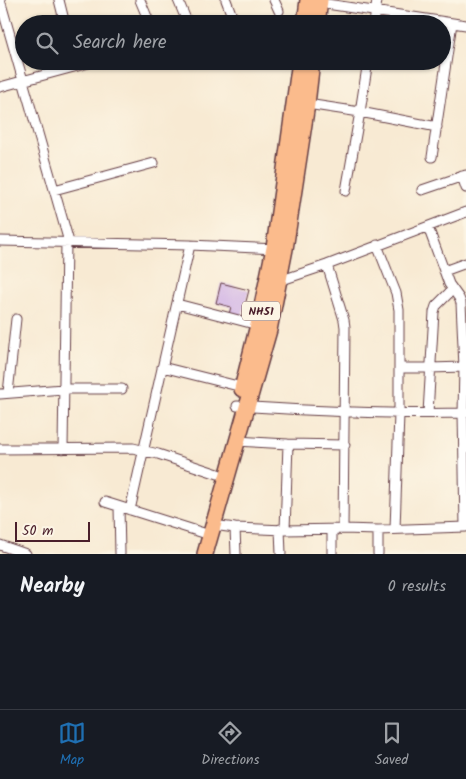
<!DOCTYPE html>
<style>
:root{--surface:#171b24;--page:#20242c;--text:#f1f3f6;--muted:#9ea1a6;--line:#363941;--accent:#1f6fb2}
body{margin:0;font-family:Kalam,sans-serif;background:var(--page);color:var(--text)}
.scale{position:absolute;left:15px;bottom:12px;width:75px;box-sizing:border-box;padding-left:5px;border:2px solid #4a1f2b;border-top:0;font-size:14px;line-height:18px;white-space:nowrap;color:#4a1f2b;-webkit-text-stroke:4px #fcf5e5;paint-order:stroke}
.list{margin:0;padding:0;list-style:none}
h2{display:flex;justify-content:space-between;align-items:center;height:65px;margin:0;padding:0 20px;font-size:21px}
h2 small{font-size:16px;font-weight:400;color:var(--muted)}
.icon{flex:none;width:28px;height:28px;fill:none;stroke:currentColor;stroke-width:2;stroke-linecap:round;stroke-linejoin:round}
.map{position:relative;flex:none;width:466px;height:554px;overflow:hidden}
.search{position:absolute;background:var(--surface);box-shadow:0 1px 4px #0004;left:15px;right:15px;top:15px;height:55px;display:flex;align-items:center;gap:12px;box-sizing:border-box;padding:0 18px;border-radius:28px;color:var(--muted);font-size:19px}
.sheet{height:155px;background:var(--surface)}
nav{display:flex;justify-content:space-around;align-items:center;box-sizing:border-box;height:70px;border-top:1px solid var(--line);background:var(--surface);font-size:14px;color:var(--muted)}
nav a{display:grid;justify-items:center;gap:2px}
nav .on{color:var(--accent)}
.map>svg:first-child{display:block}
.building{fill:#c7a4e6}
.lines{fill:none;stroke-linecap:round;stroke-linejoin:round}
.minor-casing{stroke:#643d44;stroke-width:11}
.trunk-casing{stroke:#643d44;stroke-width:18}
.minor{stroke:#fff;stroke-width:9}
.trunk{stroke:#fbbb8c;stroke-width:15}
.labels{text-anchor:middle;stroke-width:4.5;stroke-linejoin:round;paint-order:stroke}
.shield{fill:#fcf5e5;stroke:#7f5f63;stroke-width:1}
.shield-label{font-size:12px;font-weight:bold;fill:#4a1f2b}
</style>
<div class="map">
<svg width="466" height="554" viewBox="0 0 466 554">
<rect width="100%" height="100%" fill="#fcf5e5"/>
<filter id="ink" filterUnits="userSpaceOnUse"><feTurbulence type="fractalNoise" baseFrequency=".02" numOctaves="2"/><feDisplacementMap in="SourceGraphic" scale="10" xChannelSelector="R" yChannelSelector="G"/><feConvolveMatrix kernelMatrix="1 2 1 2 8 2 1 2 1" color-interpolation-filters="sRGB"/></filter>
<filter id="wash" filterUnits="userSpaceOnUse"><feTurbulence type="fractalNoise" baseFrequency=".0096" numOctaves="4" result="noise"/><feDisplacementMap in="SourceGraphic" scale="20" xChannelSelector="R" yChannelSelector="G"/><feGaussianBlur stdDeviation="1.12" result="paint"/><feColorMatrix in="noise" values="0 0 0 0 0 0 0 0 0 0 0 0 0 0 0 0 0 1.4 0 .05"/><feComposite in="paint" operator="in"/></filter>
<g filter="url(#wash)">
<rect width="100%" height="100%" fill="#f8ead3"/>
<g id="blocks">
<!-- building -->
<path class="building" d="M221,283L249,290L242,317L229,314L231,307L216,303Z"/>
</g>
</g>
<g filter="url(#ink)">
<use href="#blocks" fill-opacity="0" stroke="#643d44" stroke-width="1"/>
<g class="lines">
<!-- minor casing -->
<g class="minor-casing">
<path id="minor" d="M0,0L69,242
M59,0L65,24
M140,0L150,24
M178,0L188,24
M226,0L235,24
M274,0L279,11
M320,3L466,25
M374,24L377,0
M0,87L96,61
M307,104L360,112L437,127
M432,157L452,23
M462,176L466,188
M54,190L154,163
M422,190L466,175
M346,191L360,112L368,61
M428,227L449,284L459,298L461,303L464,367L463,413L465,527
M0,241L190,245L278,249
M377,245L396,293L399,310V414L395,529
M327,265L344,320L345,327L343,529
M444,271L466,263
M279,281L327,265L466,212
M177,304L258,325
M162,367L242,387
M399,368H430L464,367
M8,393L16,319
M0,394L63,389H122
M237,406C313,411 389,415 466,413
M428,413L434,312L436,306L452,290
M237,441L288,444L345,445
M0,449L133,448L158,454L218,474
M63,449L66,242
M105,502L210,535
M119,507L120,554
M130,510L190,245
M213,525L235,528L285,530L343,529L378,530L466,527
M235,528L236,554
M280,529L281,554
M332,529V554
M285,530L288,444
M378,530V554
M0,545L26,554"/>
</g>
<!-- trunk casing -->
<g class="trunk-casing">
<path id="trunk" d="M305,24L308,0
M317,24L320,0
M242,389L258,325L274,248L300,61
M205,554L269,330L285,249L307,104L312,61"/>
</g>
<!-- minor -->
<use href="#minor" class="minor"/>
<!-- trunk -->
<use href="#trunk" class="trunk"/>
</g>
</g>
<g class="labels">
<!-- shield labels -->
<rect class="shield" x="242" y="301.5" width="38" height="19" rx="4"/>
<g class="shield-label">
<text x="261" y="315">NH51</text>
</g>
</g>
</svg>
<div class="scale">50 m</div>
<div class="search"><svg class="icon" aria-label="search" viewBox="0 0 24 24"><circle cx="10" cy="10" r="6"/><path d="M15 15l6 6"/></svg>Search here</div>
</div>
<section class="sheet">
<h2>Nearby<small>0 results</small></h2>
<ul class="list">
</ul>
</section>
<nav>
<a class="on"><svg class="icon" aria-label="map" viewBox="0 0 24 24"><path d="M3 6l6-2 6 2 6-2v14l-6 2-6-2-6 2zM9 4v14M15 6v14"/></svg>Map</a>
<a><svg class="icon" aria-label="directions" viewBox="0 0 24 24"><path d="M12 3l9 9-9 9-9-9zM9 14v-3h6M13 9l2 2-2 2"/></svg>Directions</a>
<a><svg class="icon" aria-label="saved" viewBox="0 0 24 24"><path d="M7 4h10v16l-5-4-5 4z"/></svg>Saved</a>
</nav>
